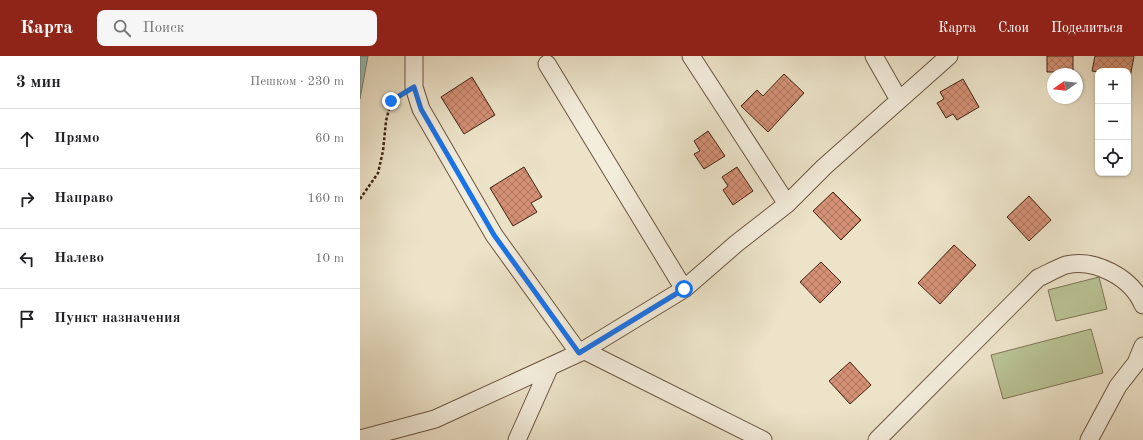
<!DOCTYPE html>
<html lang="ru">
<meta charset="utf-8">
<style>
:root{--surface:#fff;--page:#f6f6f6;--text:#202124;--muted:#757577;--line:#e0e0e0;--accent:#8f2418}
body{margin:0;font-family:"Old Standard TT",serif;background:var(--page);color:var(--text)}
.controls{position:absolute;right:12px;top:12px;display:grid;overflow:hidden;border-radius:8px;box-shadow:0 1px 3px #0004}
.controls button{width:36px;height:36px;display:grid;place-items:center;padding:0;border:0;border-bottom:1px solid var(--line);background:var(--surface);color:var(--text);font:20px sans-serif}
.compass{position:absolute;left:687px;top:12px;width:36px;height:36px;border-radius:50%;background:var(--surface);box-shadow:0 1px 3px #0004;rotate:256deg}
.stop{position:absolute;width:12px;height:12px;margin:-9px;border:3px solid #1a73e8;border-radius:50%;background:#fff}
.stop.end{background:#1a73e8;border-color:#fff;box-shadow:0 1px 4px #0008}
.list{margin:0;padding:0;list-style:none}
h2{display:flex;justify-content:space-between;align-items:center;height:52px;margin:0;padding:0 16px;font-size:17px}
h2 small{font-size:13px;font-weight:400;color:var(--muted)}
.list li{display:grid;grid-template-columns:26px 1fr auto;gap:12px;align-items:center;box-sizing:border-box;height:60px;padding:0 16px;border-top:1px solid var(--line)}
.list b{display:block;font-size:15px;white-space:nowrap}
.list em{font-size:13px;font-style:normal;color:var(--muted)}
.icon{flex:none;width:22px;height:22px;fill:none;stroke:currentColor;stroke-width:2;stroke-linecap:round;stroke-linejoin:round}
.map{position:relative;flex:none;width:783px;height:384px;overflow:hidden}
header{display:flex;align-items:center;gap:24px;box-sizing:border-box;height:56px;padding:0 20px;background:var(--accent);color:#fff}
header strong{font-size:19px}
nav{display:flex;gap:22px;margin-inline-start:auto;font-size:14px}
.search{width:280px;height:36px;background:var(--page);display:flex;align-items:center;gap:10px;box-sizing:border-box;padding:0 14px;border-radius:8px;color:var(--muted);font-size:15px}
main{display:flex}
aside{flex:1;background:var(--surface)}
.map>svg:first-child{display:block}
.grass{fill:#b9c395;stroke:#7d7454}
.water{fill:#99beb8;stroke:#768076}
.building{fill:url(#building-cross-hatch);stroke:#412412}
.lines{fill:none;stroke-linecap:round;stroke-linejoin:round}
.minor-casing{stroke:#6c5440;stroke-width:19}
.path{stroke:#412412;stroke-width:2.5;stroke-dasharray:3 2;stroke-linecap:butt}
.minor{stroke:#f3eddc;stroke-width:17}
.route{stroke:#1a73e8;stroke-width:5}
</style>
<header>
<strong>Карта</strong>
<div class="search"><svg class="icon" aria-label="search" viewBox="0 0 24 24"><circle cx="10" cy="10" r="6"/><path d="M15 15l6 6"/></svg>Поиск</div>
<nav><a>Карта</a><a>Слои</a><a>Поделиться</a></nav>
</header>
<main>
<aside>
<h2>3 мин<small>Пешком · 230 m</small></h2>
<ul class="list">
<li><svg class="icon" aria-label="ahead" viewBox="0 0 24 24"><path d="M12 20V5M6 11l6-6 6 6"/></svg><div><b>Прямо</b></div><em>60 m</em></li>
<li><svg class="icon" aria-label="right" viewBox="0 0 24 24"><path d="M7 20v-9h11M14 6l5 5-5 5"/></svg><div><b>Направо</b></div><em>160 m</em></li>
<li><svg class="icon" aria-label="left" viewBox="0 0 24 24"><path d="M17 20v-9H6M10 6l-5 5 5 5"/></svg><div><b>Налево</b></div><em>10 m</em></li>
<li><svg class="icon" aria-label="arrive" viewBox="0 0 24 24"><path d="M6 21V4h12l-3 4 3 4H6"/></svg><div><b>Пункт назначения</b></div></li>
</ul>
</aside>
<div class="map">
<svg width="783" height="384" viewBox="0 0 783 384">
<defs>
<pattern id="building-cross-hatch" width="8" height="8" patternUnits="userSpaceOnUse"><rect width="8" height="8" fill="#d39075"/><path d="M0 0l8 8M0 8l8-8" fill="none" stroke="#ad755f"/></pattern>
</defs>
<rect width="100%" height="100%" fill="#ece3c9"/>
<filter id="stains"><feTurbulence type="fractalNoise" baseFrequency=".005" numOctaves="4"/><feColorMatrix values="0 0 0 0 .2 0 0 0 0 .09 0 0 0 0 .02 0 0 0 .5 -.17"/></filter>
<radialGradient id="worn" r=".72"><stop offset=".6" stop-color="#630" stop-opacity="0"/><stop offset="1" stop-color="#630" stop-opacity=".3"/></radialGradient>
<!-- grass -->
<path class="grass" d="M739,221L747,253L696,265L688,234Z
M731,273L743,317L643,343L631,299Z"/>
<!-- water -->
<path class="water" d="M0,0H8L0,43Z"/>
<!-- building -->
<path class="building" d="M687,0H713V16H687Z
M735,0H774L770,22H768V15H738V16L732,15Z
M424,18L444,37L408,76L381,50L397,34L403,40Z
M112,21L135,59L104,78L81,41Z
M603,23L619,51L597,64L593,58L586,62L577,47L584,43L580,36Z
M348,75L365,100L344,113L334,98L340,95L334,85Z
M164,111L182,141L171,147L177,156L153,170L130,132Z
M377,111L393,135L373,149L363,134L368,130L362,121Z
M473,136L501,164L481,184L453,155Z
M669,140L691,164L669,185L647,161Z
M594,189L616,209L580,248L558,227Z
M461,206L481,226L460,247L440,226Z
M490,306L511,329L490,348L469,325Z"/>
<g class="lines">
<!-- minor casing -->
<g class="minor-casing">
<path id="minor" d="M54,0V31L61,53L134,179L219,297
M331,0L427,148
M514,0L539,44
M187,8L324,233
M223,294L403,384
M0,383L75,363L219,297L324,233L377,187L427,148L464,111L589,0
M157,384L190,310
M517,384L678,222C687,218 697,212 706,209C735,202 772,222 783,249
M729,384L758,330L776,307L783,290"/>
</g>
<!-- path -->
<path class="path" d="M0,143L18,117L23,95L26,65L31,45L42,39"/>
<!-- minor -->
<use href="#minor" class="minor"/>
</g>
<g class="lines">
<!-- route -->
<path class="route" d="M31,45L54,31L61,53L134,179L219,297L324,233"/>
</g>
<rect width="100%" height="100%" filter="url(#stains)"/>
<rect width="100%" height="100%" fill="url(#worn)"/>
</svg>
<div class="controls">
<button>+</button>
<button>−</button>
<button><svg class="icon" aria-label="locate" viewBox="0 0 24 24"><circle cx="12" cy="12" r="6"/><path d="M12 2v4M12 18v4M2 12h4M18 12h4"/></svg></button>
</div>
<svg class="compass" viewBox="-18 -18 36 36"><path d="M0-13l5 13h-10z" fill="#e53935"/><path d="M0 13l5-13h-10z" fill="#757577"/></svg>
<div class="stop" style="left:324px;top:233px"></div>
<div class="stop end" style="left:31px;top:45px"></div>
</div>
</main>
